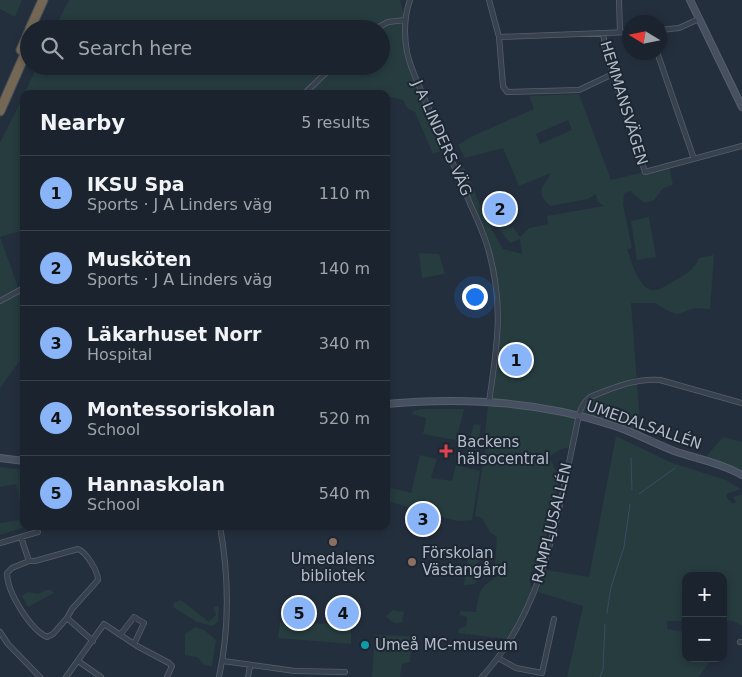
<!DOCTYPE html>
<meta charset="utf-8">
<style>
:root{--surface:#1b232e;--page:#282f3a;--text:#f1f3f6;--muted:#a0a4aa;--line:#39404a;--accent:#8ab4f8}
body{margin:0;font-family:"DejaVu Sans",sans-serif;background:var(--page);color:var(--text)}
.controls{position:absolute;right:15px;bottom:15px;display:grid;overflow:hidden;border-radius:10px;box-shadow:0 2px 8px #0003}
.controls button{width:45px;height:45px;display:grid;place-items:center;padding:0;border:0;border-bottom:1px solid var(--line);background:var(--surface);color:var(--text);font:25px sans-serif}
.compass{position:absolute;left:622px;top:15px;width:45px;height:45px;border-radius:50%;background:var(--surface);box-shadow:0 2px 8px #0003;rotate:280deg}
.you{position:absolute;left:474px;top:296px;width:18px;height:18px;margin:-12px;border:4px solid #fff;border-radius:50%;background:#1a73e8;box-shadow:0 0 0 8px #1a73e833}
.badge{display:grid;place-items:center;width:32px;height:32px;border-radius:50%;background:var(--accent);color:#111;font-size:16px;font-weight:700}
.pin{position:absolute;translate:-50% -50%;border:2px solid #fff;box-shadow:0 1px 5px #0006}
.list{margin:0;padding:0;list-style:none}
h2{display:flex;justify-content:space-between;align-items:center;height:65px;margin:0;padding:0 20px;font-size:21px}
h2 small{font-size:16px;font-weight:400;color:var(--muted)}
.list li{display:grid;grid-template-columns:32px 1fr auto;gap:15px;align-items:center;box-sizing:border-box;height:75px;padding:0 20px;border-top:1px solid var(--line)}
.list b{display:block;font-size:19px;white-space:nowrap}
.list p{margin:0;font-size:16px;white-space:nowrap;color:var(--muted)}
.list em{font-size:16px;font-style:normal;color:var(--muted)}
.icon{flex:none;width:28px;height:28px;fill:none;stroke:currentColor;stroke-width:2;stroke-linecap:round;stroke-linejoin:round}
.map{position:relative;flex:none;width:742px;height:677px;overflow:hidden}
.search{position:absolute;background:var(--surface);box-shadow:0 2px 8px #0003;left:20px;top:20px;width:370px;height:55px;display:flex;align-items:center;gap:12px;box-sizing:border-box;padding:0 18px;border-radius:28px;color:var(--muted);font-size:19px}
.panel{position:absolute;background:var(--surface);box-shadow:0 2px 8px #0003;left:20px;top:90px;width:370px;height:440px;border-radius:10px}
.map>svg:first-child{display:block}
.green{fill:#263c3f;fill-rule:evenodd}
.lines{fill:none;stroke-linecap:round;stroke-linejoin:round}
.stream{stroke:#394c67;stroke-width:1}
.street-casing{stroke:#565f6c;stroke-width:6}
.secondary-casing{stroke:#565f6c;stroke-width:8}
.highway-casing{stroke:#434c59;stroke-width:11}
.street{stroke:#38414e;stroke-width:4.5}
.secondary{stroke:#465061;stroke-width:6}
.highway{stroke:#746855;stroke-width:9}
.health-dot{fill:#e0444e;stroke:#1d2633;stroke-width:2}
.education-dot{fill:#8d6e63;stroke:#1d2633;stroke-width:2}
.culture-dot{fill:#0f9aa8;stroke:#1d2633;stroke-width:2}
.labels{text-anchor:middle;stroke-width:4;stroke-linejoin:round;paint-order:stroke}
.street-label{font-size:15px;fill:#b4bcc9;stroke:#1d2633}
.poi-label{font-size:15px;fill:#b4bcc9;stroke:#1d2633;text-anchor:start}
</style>
<div class="map">
<svg width="742" height="677" viewBox="0 0 742 677">
<rect width="100%" height="100%" fill="#242f3e"/>
<!-- green -->
<path class="green" d="M0,0H22L15,17L0,9Z
M69,0H400L405,20L407,51L446,149L433,154L415,112L407,108L403,100L386,96V94H24L37,66H381V29H54Z
M579,94L611,180L669,166L673,185L663,188L654,200L645,203L630,191L624,193L623,204L632,248L627,249C631,260 639,290 653,290C660,291 668,284 674,281C685,275 694,270 699,258L714,255L710,309L695,308L678,314L670,312L655,303H631L641,437L579,415L572,447C561,448 554,452 547,460H551L555,470L561,471L540,563L536,570L531,571L530,584L533,589L525,607L507,639L458,633L459,629L466,626L467,617L460,615V611L476,612C479,592 479,587 498,576L501,568L495,564L497,537L490,532L482,518L475,516L485,449L488,446L483,448L499,319L488,249L456,168L463,165L487,221L503,249L522,254L520,239L510,243L495,224L505,219L510,228L513,227L520,237L529,228L548,224L547,216L604,206L597,201L596,194L588,199L550,206C535,192 543,187 551,173L519,186L503,148L465,158L458,145L473,136L534,109L529,96ZM568,120L572,130L540,144L536,134Z
M24,95V230L0,237L19,290L24,288V355L0,388V143Z
M649,217L656,257L637,260L631,221Z
M419,253L439,254L445,274L422,278Z
M423,409H464L457,437L469,441L474,424L481,425L477,450L462,447L455,440L423,434L426,418L412,414L413,411Z
M616,436L672,463L726,480L741,489L726,494L727,498L733,504L736,502L733,497L742,495V626L733,621H723V576H686V621H667V629L686,632V658H712L699,677H567L583,606L538,592L546,570L589,577Z
M723,437L742,442V475L703,460Z
M420,455L437,459L431,478L452,481L456,465L480,471L472,520L460,521L453,520L387,501L391,488L411,493Z
M0,467L24,470V526H28L0,535V523L21,520L23,514L16,484L0,487Z
M470,546L481,549L483,556C475,567 473,566 479,579L474,584L464,585Z
M46,590H51L54,593L28,607L22,596L28,592L38,594Z
M181,600L209,622L216,615L213,607L219,606L218,621L213,626L197,622L173,607L174,603Z
M393,610L404,612L402,622C395,625 391,621 386,616Z
M280,622L351,625V644L278,638Z
M195,627L204,630L216,640L212,666L204,665L197,657L185,655V634Z
M375,635L412,636L410,662L402,664L400,677H372Z"/>
<g class="lines">
<!-- stream -->
<path class="stream" d="M631,458L632,490
M639,494L675,468
M607,613L611,587L624,547L630,504
M600,677L603,669L605,624"/>
<!-- street casing -->
<g class="street-casing">
<path id="street" d="M410,0C404,17 404,35 407,52C410,67 417,81 423,95C438,132 456,168 471,206C478,221 485,236 489,252C504,308 497,346 489,402
M489,0L499,37L503,86L507,92L579,90L613,74
M619,0L620,32
M375,29L388,22L405,20
M660,30L679,28L699,19
M603,33L606,52L645,172L742,146
M499,37L630,32
M657,52L694,159
M304,94L333,66
M0,301L24,288
M21,537L29,561H35L78,549C86,552 98,571 98,580L72,609L67,618L93,641
M0,543L38,532
M29,561L12,568L7,573C7,592 30,629 47,637L53,634L67,618
M0,632L8,644L40,677
M120,635L134,617L144,623L134,644
M740,642H742
M498,658L516,668L542,673L554,619
M78,661L101,677
M223,661L295,671L345,672
M66,677L104,624L137,646L169,663L172,666L167,677
M219,677C230,626 229,577 220,526
M248,677L250,666
M482,677C547,606 559,506 579,415C581,407 584,402 590,397C613,388 635,378 660,380L742,403"/>
</g>
<!-- secondary casing -->
<g class="secondary-casing">
<path id="secondary" d="M690,0L742,107
M386,404C463,397 541,401 615,426C635,433 654,443 674,451C697,459 721,463 742,475
M0,458L24,461"/>
</g>
<!-- highway casing -->
<g class="highway-casing">
<path id="highway" d="M30,29L43,0
M21,50L29,32
M0,111L29,45"/>
</g>
<!-- street -->
<use href="#street" class="street"/>
<!-- secondary -->
<use href="#secondary" class="secondary"/>
<!-- highway -->
<use href="#highway" class="highway"/>
</g>
<!-- markers -->
<path class="health-dot" d="M443.5 443.5h5v5h5v5h-5v5h-5v-5h-5v-5h5z"/>
<g class="education-dot">
<circle cx="333" cy="542" r="5"/>
<circle cx="412" cy="562" r="5"/>
</g>
<circle class="culture-dot" cx="365" cy="645" r="5"/>
<g class="labels">
<!-- street labels -->
<g class="street-label">
<text transform="translate(624 103) rotate(73)" y="5">HEMMANSVÄGEN</text>
<text transform="translate(442 138) rotate(66)" y="5">J A LINDERS VÄG</text>
<text transform="translate(644 425) rotate(19)" y="5">UMEDALSALLÉN</text>
<text transform="translate(552 523) rotate(-76)" y="5">RAMPLJUSALLÉN</text>
</g>
<!-- poi labels -->
<g class="poi-label">
<text x="457" y="447">Backens<tspan x="457" dy="17">hälsocentral</tspan></text>
<text x="422" y="558">Förskolan<tspan x="422" dy="17">Västangård</tspan></text>
<text x="333" y="564" text-anchor="middle">Umedalens<tspan x="333" dy="17">bibliotek</tspan></text>
<text x="375" y="650">Umeå MC-museum</text>
</g>
</g>
</svg>
<div class="controls">
<button>+</button>
<button>−</button>
</div>
<svg class="compass" viewBox="-18 -18 36 36"><path d="M0-13l5 13h-10z" fill="#e53935"/><path d="M0 13l5-13h-10z" fill="#a0a4aa"/></svg>
<div class="you"></div>
<div class="pin badge" style="left:516px;top:360px">1</div>
<div class="pin badge" style="left:500px;top:209px">2</div>
<div class="pin badge" style="left:423px;top:519px">3</div>
<div class="pin badge" style="left:343px;top:613px">4</div>
<div class="pin badge" style="left:299px;top:613px">5</div>
<div class="search"><svg class="icon" aria-label="search" viewBox="0 0 24 24"><circle cx="10" cy="10" r="6"/><path d="M15 15l6 6"/></svg>Search here</div>
<section class="panel">
<h2>Nearby<small>5 results</small></h2>
<ul class="list">
<li><span class="badge">1</span><div><b>IKSU Spa</b><p>Sports · J A Linders väg</p></div><em>110 m</em></li>
<li><span class="badge">2</span><div><b>Musköten</b><p>Sports · J A Linders väg</p></div><em>140 m</em></li>
<li><span class="badge">3</span><div><b>Läkarhuset Norr</b><p>Hospital</p></div><em>340 m</em></li>
<li><span class="badge">4</span><div><b>Montessoriskolan</b><p>School</p></div><em>520 m</em></li>
<li><span class="badge">5</span><div><b>Hannaskolan</b><p>School</p></div><em>540 m</em></li>
</ul>
</section>
</div>
